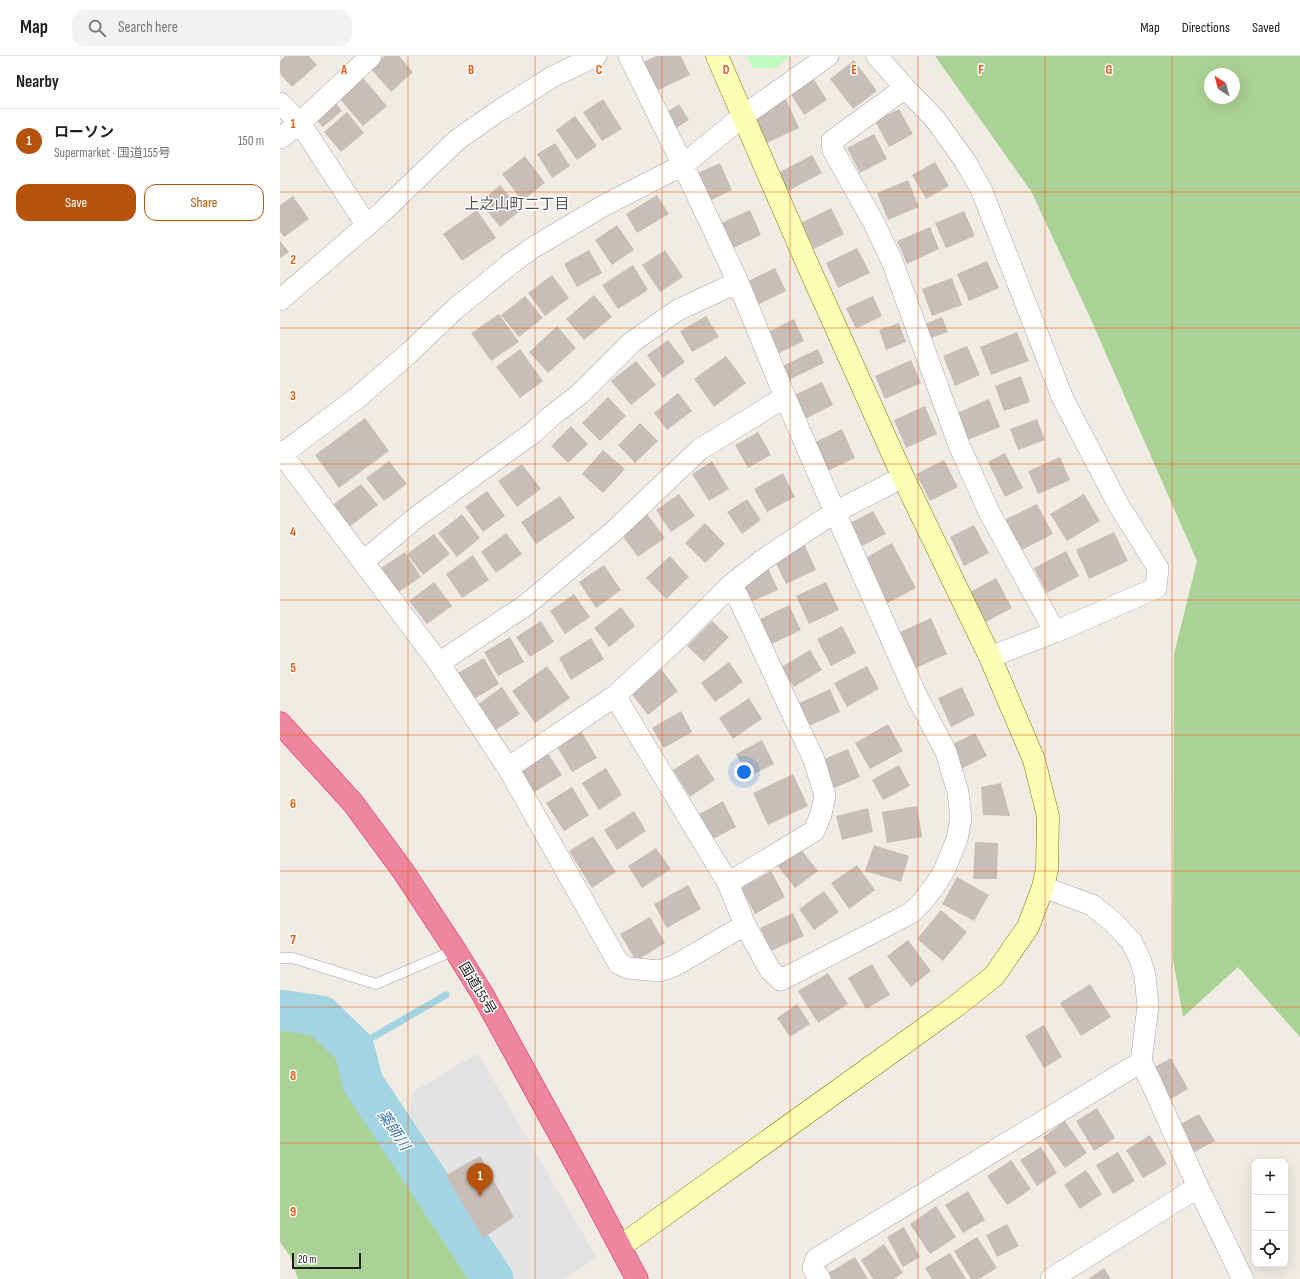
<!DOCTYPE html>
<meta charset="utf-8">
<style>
:root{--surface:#fff;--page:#f2f2f2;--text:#202124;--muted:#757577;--line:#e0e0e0;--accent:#b45309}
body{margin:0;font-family:"Sofia Sans Condensed","Noto Sans JP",sans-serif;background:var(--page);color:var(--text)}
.controls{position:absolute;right:12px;bottom:12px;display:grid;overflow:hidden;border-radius:8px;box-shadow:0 4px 16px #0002}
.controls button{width:36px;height:36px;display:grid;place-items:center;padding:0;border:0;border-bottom:1px solid var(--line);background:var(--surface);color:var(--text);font:20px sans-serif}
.compass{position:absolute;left:924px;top:12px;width:36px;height:36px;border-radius:50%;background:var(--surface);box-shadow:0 4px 16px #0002;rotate:324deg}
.scale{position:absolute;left:12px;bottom:10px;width:69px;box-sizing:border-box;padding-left:4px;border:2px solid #1f1f1f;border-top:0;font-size:11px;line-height:14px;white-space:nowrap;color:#1f1f1f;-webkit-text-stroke:3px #fff;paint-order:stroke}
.you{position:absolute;left:464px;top:716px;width:14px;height:14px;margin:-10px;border:3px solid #fff;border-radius:50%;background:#1a73e8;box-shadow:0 0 0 6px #1a73e833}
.badge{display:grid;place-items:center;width:26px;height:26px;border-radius:50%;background:var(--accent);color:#fff;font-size:13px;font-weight:700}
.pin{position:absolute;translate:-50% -33px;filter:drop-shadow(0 1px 2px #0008)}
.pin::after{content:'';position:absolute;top:21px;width:14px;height:12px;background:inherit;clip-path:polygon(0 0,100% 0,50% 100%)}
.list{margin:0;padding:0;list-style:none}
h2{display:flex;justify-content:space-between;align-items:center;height:52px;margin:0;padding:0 16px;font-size:17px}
h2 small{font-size:13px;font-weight:400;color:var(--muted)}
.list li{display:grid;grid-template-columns:26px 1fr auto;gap:12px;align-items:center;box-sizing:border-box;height:64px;padding:0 16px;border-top:1px solid var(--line)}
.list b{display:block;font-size:15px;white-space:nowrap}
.list p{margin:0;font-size:13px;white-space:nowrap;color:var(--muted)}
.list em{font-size:13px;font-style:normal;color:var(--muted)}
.actions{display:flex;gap:8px;padding:12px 16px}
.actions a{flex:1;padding:9px 0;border:1px solid var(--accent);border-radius:12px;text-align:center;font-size:14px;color:var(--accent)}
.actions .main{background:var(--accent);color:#fff}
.icon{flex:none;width:22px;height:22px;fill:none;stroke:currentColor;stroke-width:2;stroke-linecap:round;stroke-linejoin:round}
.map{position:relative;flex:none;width:1020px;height:1223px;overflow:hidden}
header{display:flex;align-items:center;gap:24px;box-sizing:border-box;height:56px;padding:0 20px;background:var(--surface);border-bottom:1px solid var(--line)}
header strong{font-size:19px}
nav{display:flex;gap:22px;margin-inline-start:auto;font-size:14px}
.search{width:280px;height:36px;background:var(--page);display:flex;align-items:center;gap:10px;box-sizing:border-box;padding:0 14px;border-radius:12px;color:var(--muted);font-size:15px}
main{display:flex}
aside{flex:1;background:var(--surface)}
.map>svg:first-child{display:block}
.forest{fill:#abd296;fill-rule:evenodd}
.park{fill:#bffdc1}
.parking{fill:#e3e3e3}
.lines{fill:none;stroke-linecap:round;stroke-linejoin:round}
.stream{stroke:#a2d5e1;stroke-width:7}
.river{stroke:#a2d5e1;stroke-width:41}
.building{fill:#c9beb7}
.lane-casing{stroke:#a6a6a6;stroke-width:11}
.street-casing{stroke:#a6a6a6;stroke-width:22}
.secondary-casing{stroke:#747c00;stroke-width:23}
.highway-casing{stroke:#e71968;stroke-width:23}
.lane{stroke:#fff;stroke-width:10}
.street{stroke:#fff;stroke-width:21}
.secondary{stroke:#fdfeb5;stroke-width:22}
.highway{stroke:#ed879e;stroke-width:22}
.grid{fill:none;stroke:#e8590c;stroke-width:1;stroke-opacity:0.55}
.labels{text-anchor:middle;stroke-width:3;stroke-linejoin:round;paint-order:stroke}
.street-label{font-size:14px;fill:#1f1f1f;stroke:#fff}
.neighbourhood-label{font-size:15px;fill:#525252;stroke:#fff}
.water-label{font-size:15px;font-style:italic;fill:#3f77a6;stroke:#fff}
.grid-label{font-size:13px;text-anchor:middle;font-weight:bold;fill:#e8590c;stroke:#fff;stroke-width:3;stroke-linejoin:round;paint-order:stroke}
</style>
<header>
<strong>Map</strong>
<div class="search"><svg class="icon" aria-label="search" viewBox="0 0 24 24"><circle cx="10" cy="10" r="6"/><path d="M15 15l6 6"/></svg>Search here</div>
<nav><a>Map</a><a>Directions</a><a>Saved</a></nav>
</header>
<main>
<aside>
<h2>Nearby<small></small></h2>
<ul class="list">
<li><span class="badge">1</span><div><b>ローソン</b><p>Supermarket · 国道155号</p></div><em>150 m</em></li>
</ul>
<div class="actions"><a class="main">Save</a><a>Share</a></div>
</aside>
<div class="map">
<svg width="1020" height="1223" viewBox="0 0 1020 1223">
<rect width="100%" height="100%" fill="#f0ece4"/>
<!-- forest -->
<path class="forest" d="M655,0H1020V981L958,911L903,961L893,903L894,598L917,505L808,257L751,135ZM930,18H954V42H930Z
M0,965L25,966L92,990L109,1043L107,1086L198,1223H18L10,1200L0,1186Z"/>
<!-- park -->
<path class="park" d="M467,0H511L495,12H473Z"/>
<!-- parking -->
<path class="parking" d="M198,997L317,1202L283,1223H231L203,1182L200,1100L166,1119L129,1059L133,1036Z"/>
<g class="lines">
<!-- stream -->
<path class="stream" d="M74,992L166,939"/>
<!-- river -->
<path class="river" d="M0,954L41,960L74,992L83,1027L213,1223"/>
</g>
<!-- building -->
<path class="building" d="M5,0H29L37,9L12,31L0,18V5Z
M104,0H119L133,16L111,36L90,12Z
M376,0H401L410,19L376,35L362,7Z
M574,4L597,35L573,53L550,23Z
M83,22L107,50L83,70L59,42Z
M533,22L547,44L524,59L510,37Z
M52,42L62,55L43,71L32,59Z
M323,43L342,73L322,85L303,56Z
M506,43L519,72L487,87L474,58Z
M399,48L409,64L392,75L382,59Z
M619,53L633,78L609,91L595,65Z
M67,56L84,77L61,96L44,76Z
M295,60L317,90L297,104L276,74Z
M594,78L607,103L580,117L567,92Z
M275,87L290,110L272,122L257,98Z
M532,99L542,117L508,135L498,117Z
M245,100L265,127L242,145L222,118Z
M655,106L669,130L646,143L632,119Z
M440,107L452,134L425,147L413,119Z
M628,124L639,151L608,164L597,137Z
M220,129L241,154L220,171L200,146Z
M377,139L389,158L357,177L346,158Z
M13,140L29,163L4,181L0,176V149Z
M551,152L564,178L534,193L521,167Z
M197,154L216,182L182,205L163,178Z
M470,154L481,179L451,193L439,168Z
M684,155L695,180L666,192L655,167Z
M337,169L354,194L332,209L315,184Z
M650,171L659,193L627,208L617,185Z
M0,185L9,196L0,202Z
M577,192L590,217L558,232L546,207Z
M309,194L322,217L297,231L284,208Z
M385,194L403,221L380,236L362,209Z
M707,205L719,232L689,245L677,218Z
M353,209L368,234L338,253L322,229Z
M495,212L506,235L473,251L462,228Z
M272,219L289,242L265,260L248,237Z
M672,222L682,249L652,260L642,233Z
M314,239L332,261L304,284L286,263Z
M245,240L263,262L239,281L221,259Z
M593,240L602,260L576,273L566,252Z
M219,258L239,286L211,305L191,277Z
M426,260L439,281L412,296L400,275Z
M662,261L668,276L651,282L645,268Z
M514,263L524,285L495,299L484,278Z
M619,267L626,286L606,294L599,274Z
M277,270L296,292L268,317L249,296Z
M737,276L749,305L711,319L700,291Z
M388,284L405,306L383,322L367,299Z
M687,290L700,319L675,330L663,300Z
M240,293L263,325L240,342L216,311Z
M538,293L544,307L505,326L498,312Z
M446,300L466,327L434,351L414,323Z
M631,304L641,327L605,343L595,320Z
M356,305L376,329L351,349L331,325Z
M741,320L750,346L724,355L715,330Z
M542,326L553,349L519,366L508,342Z
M398,337L412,355L387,374L374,357Z
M328,341L346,360L320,385L302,367Z
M709,343L720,371L688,384L677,357Z
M645,350L657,378L626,392L614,364Z
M85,362L109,395L59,432L35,399Z
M757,363L765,384L738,394L730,373Z
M360,367L378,385L355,407L338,389Z
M291,370L308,388L288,407L271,390Z
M562,373L575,402L541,418L527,390Z
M478,376L491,399L468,412L455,389Z
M323,394L345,413L323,437L302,418Z
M725,397L743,432L725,441L708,406Z
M780,401L790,424L758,438L748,415Z
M664,404L678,431L650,445L636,418Z
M109,405L127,428L104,445L86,422Z
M432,405L449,433L429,445L412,418Z
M242,408L261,433L237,451L218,425Z
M503,417L515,441L487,456L474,433Z
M81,428L98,449L64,475L47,453Z
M207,435L225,460L203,476L185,451Z
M399,438L415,460L391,476L376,454Z
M804,438L820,465L787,485L770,458Z
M280,440L295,462L256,488L241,466Z
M467,443L481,464L462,478L447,456Z
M757,448L773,478L740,495L724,464Z
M593,455L606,478L582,490L570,467Z
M182,458L200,482L177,501L158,477Z
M367,458L385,482L358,501L341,478Z
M425,467L445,488L425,507L405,487Z
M694,469L709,497L684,510L670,481Z
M834,476L848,505L809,523L796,494Z
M226,477L242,498L216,517L201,496Z
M154,478L170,498L143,519L127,498Z
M523,485L536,514L506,528L492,499Z
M612,487L636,532L604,549L580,505Z
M786,495L799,520L767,537L754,512Z
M125,496L141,521L114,539L98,514Z
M193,499L209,524L182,542L166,518Z
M390,500L409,521L386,543L366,522Z
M324,509L341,534L316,552L299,526Z
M488,512L498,534L468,547L458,526Z
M716,522L732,552L706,566L690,536Z
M154,526L172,550L147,568L129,545Z
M546,526L559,554L529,568L516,540Z
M294,538L310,561L285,578L270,555Z
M509,549L521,574L488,590L476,565Z
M341,551L355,570L329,591L314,572Z
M651,562L667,598L636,612L620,576Z
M261,565L274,586L250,601L236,581Z
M432,565L449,581L424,606L407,590Z
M562,570L576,597L551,610L537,583Z
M230,581L244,606L218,620L204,596Z
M311,582L324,603L291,624L279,602Z
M530,594L542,614L514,631L501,611Z
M204,602L219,628L189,646L173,620Z
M449,606L463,626L435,646L421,627Z
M267,610L290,642L255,667L232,635Z
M587,610L599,633L567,651L554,627Z
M381,613L398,635L368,659L351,637Z
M222,631L240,658L211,677L194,651Z
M682,631L695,659L671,671L658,642Z
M550,633L560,656L527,671L517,648Z
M469,642L482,663L453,683L439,662Z
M401,655L412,676L384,692L372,672Z
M608,668L623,695L590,713L575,687Z
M301,675L317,702L292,716L276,689Z
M695,677L707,700L681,713L669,690Z
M482,684L494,708L468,721L456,698Z
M568,693L580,721L552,733L540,705Z
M267,696L282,719L254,736L240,713Z
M418,698L435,724L410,741L393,714Z
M619,709L630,730L603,744L592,724Z
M326,712L342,739L319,754L302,727Z
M513,718L528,750L488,769L473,737Z
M721,727L730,760L703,759L701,731Z
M292,731L309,759L284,775L266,747Z
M443,745L456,771L427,786L414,761Z
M637,750L642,781L607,787L602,756Z
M588,752L593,776L562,784L556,760Z
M354,755L366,775L337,794L324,774Z
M313,780L336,816L312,832L289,795Z
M695,786L718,787L717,823H693Z
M594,789L629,800L621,826L585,815Z
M376,792L391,813L362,832L348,810Z
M520,792L538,815L515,832L497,809Z
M577,809L595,834L569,853L551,827Z
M491,815L505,841L475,858L461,832Z
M677,821L709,839L694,865L662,848Z
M408,829L421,853L387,872L374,848Z
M544,835L559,856L534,874L519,853Z
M661,854L687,876L663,905L637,883Z
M513,857L524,880L491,895L480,872Z
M370,861L385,887L356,905L340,878Z
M628,884L651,915L631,931L607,900Z
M592,908L610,939L586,953L568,922Z
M548,917L568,948L538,967L518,935Z
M810,928L831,961L801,980L780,947Z
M517,948L530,968L510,981L497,962Z
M764,969L782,1001L764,1012L745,980Z
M891,1002L908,1033L886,1046L869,1014Z
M817,1052L835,1082L814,1095L796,1065Z
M919,1058L935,1085L909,1099L893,1072Z
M785,1065L807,1097L785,1112L763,1081Z
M870,1079L887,1108L863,1122L846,1094Z
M761,1091L777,1117L757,1130L740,1104Z
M838,1096L855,1125L833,1138L816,1109Z
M200,1100L234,1161L203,1182L166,1119Z
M731,1104L751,1133L727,1149L707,1120Z
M806,1114L822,1138L800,1153L784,1129Z
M688,1135L705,1164L683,1177L665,1149Z
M656,1150L676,1181L650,1198L630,1168Z
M727,1168L739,1190L717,1201L706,1179Z
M624,1171L640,1201L623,1211L607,1181Z
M697,1181L717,1212L699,1223H691L674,1195Z
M604,1188L623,1217L614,1223H593L581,1204Z
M670,1197L686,1223H652L645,1212Z
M575,1201L588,1223H552L548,1217Z
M824,1212L831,1223H808Z"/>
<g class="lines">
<!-- lane casing -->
<g class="lane-casing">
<path id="lane" d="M0,902H13L96,928L175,894"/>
</g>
<!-- street casing -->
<g class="street-casing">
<path id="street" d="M597,0L625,32L655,63L685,105L701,133L783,343L838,448L878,512L876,532L775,576L710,601
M625,32L552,85L553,94L594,167L612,205L679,389L709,456L775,576
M0,47L20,67L87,170
M0,82L20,67L91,0
M0,244L100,158L177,84L217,56L272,21L316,0
M0,395L159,607L228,712L339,908L348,912L379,915L394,910L465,869
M2,398L77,342L129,297L175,253L234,205L254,191L323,150L403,109L463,60L548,0
M84,505L138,460L254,376L270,361L300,338L352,286L398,254L458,226
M159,607L246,549L334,475L419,394L505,341
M335,640L448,827L465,869L490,914L501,924L631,857L643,845L653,832L664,815L677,783L681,763L678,736L666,696L637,641L555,456L505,341L458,226L403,109L349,0
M228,712L335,640L398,582L452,528L484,503L555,456L623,421
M448,827L534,775L541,758L545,740L534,704L452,528
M763,831L812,849L833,866L851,885L860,903L865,920L868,950L861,1006L871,1026L918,1131L963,1223
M540,1223L533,1212L536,1203L861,1006
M771,1223L918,1131"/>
</g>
<!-- secondary casing -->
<g class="secondary-casing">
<path id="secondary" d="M341,1190L676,950L714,920L748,871L763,831L767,813L768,760L754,704L710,601L623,421L526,205L437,0"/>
</g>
<!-- highway casing -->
<g class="highway-casing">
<path id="highway" d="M0,667L73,747L123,815L175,894L203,939L303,1121L357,1223"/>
</g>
<!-- lane -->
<use href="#lane" class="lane"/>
<!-- street -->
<use href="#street" class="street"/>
<!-- secondary -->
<use href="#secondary" class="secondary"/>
<!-- highway -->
<use href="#highway" class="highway"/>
</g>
<!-- grid -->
<path class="grid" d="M128,0V1223M255,0V1223M382,0V1223M510,0V1223M638,0V1223M765,0V1223M892,0V1223M0,136H1020M0,272H1020M0,408H1020M0,544H1020M0,679H1020M0,815H1020M0,951H1020M0,1087H1020"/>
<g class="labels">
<!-- street labels -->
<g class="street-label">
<text transform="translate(198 932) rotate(59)" y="5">国道155号</text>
</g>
<!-- neighbourhood labels -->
<g class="neighbourhood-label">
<text x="237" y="153">上之山町二丁目</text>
</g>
<!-- water labels -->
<g class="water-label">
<text transform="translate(114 1074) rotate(56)" y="5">薬師川</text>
</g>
</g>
<g class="grid-label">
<text x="64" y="18">A</text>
<text x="191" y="18">B</text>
<text x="319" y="18">C</text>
<text x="446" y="18">D</text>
<text x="574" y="18">E</text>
<text x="701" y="18">F</text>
<text x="829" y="18">G</text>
<text x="13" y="72">1</text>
<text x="13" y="208">2</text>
<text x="13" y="344">3</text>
<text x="13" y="480">4</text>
<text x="13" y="616">5</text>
<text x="13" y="752">6</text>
<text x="13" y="888">7</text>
<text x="13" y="1024">8</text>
<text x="13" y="1160">9</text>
</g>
</svg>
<div class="controls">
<button>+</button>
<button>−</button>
<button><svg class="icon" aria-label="locate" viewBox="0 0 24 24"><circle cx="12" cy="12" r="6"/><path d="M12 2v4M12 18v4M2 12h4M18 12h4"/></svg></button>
</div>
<svg class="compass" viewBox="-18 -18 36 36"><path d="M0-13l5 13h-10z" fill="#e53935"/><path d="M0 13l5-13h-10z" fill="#757577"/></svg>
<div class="scale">20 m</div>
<div class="you"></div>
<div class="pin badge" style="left:200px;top:1140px">1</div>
</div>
</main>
